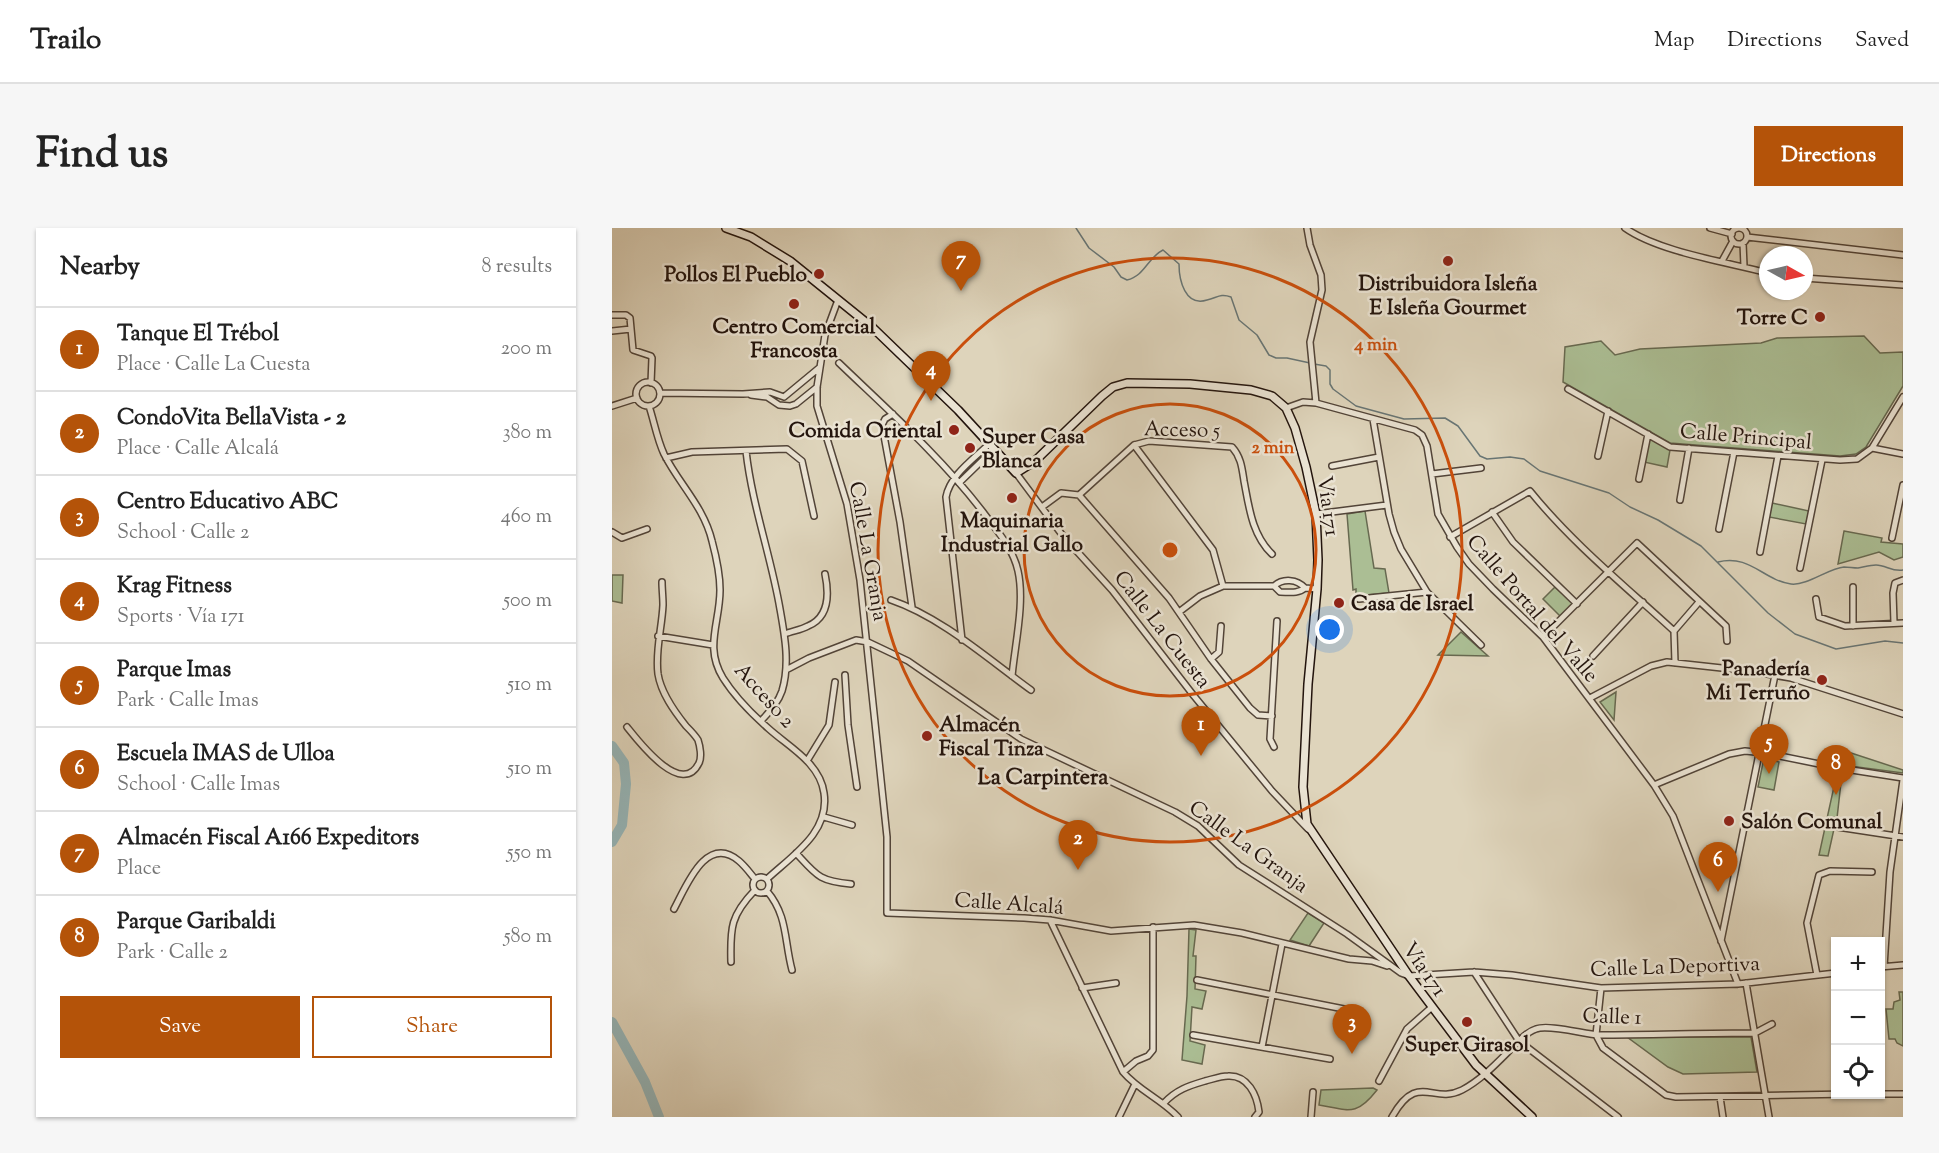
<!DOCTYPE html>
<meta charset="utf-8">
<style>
:root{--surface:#fff;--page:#f6f6f6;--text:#222;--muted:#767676;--line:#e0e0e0;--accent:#b45309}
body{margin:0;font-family:"Sorts Mill Goudy",serif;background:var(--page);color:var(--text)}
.controls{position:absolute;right:18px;bottom:18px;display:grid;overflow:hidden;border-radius:0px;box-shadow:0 2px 4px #0004}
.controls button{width:54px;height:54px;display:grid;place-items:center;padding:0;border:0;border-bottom:2px solid var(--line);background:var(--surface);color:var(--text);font:30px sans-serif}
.compass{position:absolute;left:1147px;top:18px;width:54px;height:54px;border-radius:50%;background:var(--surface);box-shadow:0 2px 4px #0004;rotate:98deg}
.you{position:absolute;left:718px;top:402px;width:21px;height:21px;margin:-15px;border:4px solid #fff;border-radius:50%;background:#1a73e8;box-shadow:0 0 0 9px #1a73e833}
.badge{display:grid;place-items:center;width:39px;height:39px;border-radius:50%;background:var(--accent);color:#fff;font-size:20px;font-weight:700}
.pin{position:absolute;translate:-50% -50px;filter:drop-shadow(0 2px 3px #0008)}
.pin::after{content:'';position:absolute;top:32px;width:21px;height:18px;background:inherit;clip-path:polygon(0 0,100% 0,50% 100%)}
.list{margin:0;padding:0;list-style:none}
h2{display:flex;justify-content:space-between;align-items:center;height:78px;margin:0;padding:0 24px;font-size:26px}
h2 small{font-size:20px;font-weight:400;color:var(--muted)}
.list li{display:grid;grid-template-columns:39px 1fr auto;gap:18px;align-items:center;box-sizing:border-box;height:84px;padding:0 24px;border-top:2px solid var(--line)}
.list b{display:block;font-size:22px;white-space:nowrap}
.list p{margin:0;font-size:20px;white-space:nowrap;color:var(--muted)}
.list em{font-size:20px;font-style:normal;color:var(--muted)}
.actions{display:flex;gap:12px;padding:18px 24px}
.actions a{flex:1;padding:14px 0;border:2px solid var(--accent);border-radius:0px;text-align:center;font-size:21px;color:var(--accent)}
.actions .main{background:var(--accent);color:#fff}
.icon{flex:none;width:33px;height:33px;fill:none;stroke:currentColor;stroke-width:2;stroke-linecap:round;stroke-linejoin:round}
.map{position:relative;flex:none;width:1291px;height:889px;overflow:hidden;border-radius:0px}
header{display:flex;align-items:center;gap:36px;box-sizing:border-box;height:84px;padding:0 30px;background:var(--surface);border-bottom:2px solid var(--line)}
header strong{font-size:28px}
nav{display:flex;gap:33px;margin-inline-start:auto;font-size:21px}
.intro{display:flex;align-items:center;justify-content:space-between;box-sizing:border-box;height:144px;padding:0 36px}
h1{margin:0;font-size:42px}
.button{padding:15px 27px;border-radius:0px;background:var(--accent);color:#fff;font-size:21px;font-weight:700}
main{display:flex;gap:36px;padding:0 36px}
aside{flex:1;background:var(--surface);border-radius:0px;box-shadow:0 2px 4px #0004}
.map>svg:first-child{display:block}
.green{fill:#abbe94;stroke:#676950;stroke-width:1.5}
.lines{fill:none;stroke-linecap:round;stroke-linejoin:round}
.stream{stroke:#687574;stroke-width:1.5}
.river{stroke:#96b6b9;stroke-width:10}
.street-casing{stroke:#524438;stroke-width:8}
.secondary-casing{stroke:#23140d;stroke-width:10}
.street{stroke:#eae3d3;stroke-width:5}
.secondary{stroke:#eae3d3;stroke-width:7}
.ring{fill:none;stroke:#ca4f0c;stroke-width:3}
.poi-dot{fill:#8f2418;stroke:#eae3d3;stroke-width:2}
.labels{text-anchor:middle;stroke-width:5;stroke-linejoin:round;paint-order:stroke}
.poi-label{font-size:21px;font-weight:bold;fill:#23140d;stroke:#eae3d3;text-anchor:end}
.street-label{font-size:21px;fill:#23140d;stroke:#eae3d3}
.neighbourhood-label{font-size:22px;font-weight:bold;fill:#23140d;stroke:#eae3d3}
.centre{fill:#ca4f0c;stroke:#eae3d3;stroke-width:3}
.ring-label{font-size:18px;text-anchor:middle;font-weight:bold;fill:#ca4f0c;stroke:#eae3d3;stroke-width:5;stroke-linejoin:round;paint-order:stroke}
</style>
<header>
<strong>Trailo</strong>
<nav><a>Map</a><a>Directions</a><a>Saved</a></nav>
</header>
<div class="intro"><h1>Find us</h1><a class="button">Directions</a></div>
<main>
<aside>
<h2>Nearby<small>8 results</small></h2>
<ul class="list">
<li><span class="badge">1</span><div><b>Tanque El Trébol</b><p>Place · Calle La Cuesta</p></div><em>200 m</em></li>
<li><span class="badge">2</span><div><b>CondoVita BellaVista - 2</b><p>Place · Calle Alcalá</p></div><em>380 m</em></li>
<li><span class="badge">3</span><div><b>Centro Educativo ABC</b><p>School · Calle 2</p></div><em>460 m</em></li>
<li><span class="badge">4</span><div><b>Krag Fitness</b><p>Sports · Vía 171</p></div><em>500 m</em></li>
<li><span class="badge">5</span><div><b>Parque Imas</b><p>Park · Calle Imas</p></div><em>510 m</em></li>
<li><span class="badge">6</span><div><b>Escuela IMAS de Ulloa</b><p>School · Calle Imas</p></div><em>510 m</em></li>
<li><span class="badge">7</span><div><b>Almacén Fiscal A166 Expeditors</b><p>Place</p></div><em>550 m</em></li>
<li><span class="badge">8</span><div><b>Parque Garibaldi</b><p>Park · Calle 2</p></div><em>580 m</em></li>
</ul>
<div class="actions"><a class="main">Save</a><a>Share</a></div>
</aside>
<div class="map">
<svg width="1291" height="889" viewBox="0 0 1291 889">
<rect width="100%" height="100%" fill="#ded4bb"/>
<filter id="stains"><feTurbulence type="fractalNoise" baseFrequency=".00333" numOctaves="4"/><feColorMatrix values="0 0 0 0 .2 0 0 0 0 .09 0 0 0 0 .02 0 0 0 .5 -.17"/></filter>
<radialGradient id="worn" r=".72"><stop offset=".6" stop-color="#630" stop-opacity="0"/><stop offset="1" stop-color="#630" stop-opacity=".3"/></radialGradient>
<!-- green -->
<path class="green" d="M1252,108L1268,125L1291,124V158L1254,219L1244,226L1228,228L1058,215L951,154L953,119L989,113L1003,127L1028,121L1149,115L1165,110Z
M1037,210L1058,222L1055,239L1032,234Z
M1160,275L1197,283L1194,296L1157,289Z
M753,283L762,340L773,341L777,365L744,368V361L741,362L735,286Z
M1232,303L1270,310L1269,314L1291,316V329L1282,332L1267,324L1226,336Z
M0,347H11L10,375L0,373Z
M943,359L962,376L949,389L931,371Z
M849,404L876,428L826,427Z
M1004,464L1002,492L988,474Z
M1230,522L1291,542V545L1231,537L1225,590L1221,589L1215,600L1222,601L1216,628L1207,627Z
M1152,530L1167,534L1162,562L1146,559Z
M696,685L712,695L697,718L678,712Z
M577,701L584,702L581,728H584L583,761L594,763L590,781L580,779L578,813L593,817L590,836L570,832L575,768Z
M1287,764H1291V818L1285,815L1283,811H1277L1274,781H1281L1282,774L1288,772Z
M1015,809H1139L1145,844L1071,846L1056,839Z
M761,860L765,862C744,889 737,882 707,877L709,862Z"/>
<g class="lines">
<!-- stream -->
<path class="stream" d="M464,0L477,20L502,39L509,49L515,52C533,48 536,29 551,22L567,36C567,52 573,79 595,72C605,70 608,65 619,69L627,92L645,107L657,127L664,130H675L698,135
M702,136L714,138L718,142V156L721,161L744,178L792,191L833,190L846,198L868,228L875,231L898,229L912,231L928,243L997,265L1018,279L1046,292L1089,318L1156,385L1183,406L1224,421L1273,413L1291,415
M1106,334C1138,326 1151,352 1179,356C1195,358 1217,340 1232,339C1237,339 1241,340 1246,340C1252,339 1258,337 1264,337C1274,337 1280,344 1291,342"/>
<!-- river -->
<path class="river" d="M0,518L12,535L14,556L10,597L0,614
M0,794L33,854L47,889"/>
<!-- street casing -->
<g class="street-casing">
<path id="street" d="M695,0L698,17L709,47L710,62L698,114L704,175
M1013,0C1047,24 1115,34 1156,45
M1098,0L1120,6
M1119 8a8 8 0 1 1 16 0a8 8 0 1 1-16 0Z
M1135,9L1291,27
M1131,15L1132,38
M1110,33L1121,13
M1192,50L1291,57
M226,72L213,107L205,159V178L235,276L248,352L275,609V685L412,690L438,692L499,703L582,697L630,705L737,731L760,733L775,738
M0,87H14L18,90L21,122L39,128L40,130L39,155
M0,103L19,101
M227,135C277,183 329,229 371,284C385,303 401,320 406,343C413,374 403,416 400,448
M24 166a12 12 0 1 1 24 0a12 12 0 1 1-24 0Z
M956,161L1058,219L1228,232L1245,231L1260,220L1291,169
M48,165L131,166L158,164L172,169L207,140
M139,167L155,169L167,177L178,178L184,176L205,159
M0,178L25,170
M37,178C42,193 45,211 52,226C67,256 92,279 100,313C104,328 108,347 108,362C108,395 92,419 111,450C123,469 141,487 157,501C177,519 208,535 212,565C218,604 181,627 155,651
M674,180L691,174L704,175L803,202L810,207L815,218L826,286L845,319L857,336L881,361L931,409L1042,557L1061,588L1126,756
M281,186L273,191L270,197L288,294L300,379
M761,191L777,286L782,304L789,321L815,364L869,417
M522,217L601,322L611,358
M1260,220L1291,226
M134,223C140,277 159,328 168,381C173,409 178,436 170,463C166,475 157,484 149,493
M986,228L996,183
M54,230L80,224L175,221L190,233L202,288
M720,238L767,229
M404,245L451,308L500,362L582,468L660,563L696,601
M820,246L869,240
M1027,251L1036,206
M347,255L382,221
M1068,272L1077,220
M430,279L449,265L467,267
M880,284L901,314L965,376
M704,286L775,277
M1107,301L1122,224
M0,304L10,310L35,301
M838,309L918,263C960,315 1013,358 1062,403L1063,435
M1280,310L1291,257
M1148,324L1166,228
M660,326C640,307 637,279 632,253C630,240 629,229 620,219L537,213L522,217L467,267L557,370L599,431L638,480L646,487L660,488
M1188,340L1210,232
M662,358L668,364C677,364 686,366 693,360L705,361
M1241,359V398
M747,371L815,364
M1204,371L1207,389L1233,398L1291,395
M279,372C329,389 376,431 419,462
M567,384L588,368L611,358H662C671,350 685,351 693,360
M1282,395L1281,365L1283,355L1291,352
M1062,403L1087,374
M173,406C180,403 189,402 196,398C218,389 217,365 213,346
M46,408L101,417
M931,409L1025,315L1114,398L1115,413
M350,412L334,269C338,247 362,231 377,216
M981,428L1031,374
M599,431L607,424L609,398
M174,442L197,430L244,412L256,414L296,433L409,511L563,584L586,598L627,637L735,706L789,745L797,748L862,744L900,747L989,760L1126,756L1224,745
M233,447L236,497L245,559
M978,470L1039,438L1055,434L1137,443L1179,450L1291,486
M15,499C27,514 70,570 87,535C90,529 88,518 86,512C83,507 78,502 74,498C62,483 49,465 46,446C43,422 50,400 51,377C51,369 50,361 50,354
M662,519L658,511L665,393
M195,533L217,497L223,454
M1042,557L1117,526L1133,523L1153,525L1227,540L1291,550
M212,589L240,597
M1219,598L1291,609
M184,625C205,648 207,653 239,656
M141 657a8 8 0 1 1 16 0a8 8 0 1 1-16 0Z
M155,663C176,688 172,712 180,742
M62,681C74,659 94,605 127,633C133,638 138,645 143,651
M438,692L511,844C526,862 549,871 566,889
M1109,713L1163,447
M119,734C118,699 119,687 143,662
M1268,739L1291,737
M1272,739L1278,644L1291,552
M862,744L907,813L1006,889
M1205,747L1195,695L1207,647L1218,643L1260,644
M585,752L737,782
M1134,755L1157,889
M470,760L504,755
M989,760L984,807L991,820L1054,867L1064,869L1238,866
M581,807L718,831
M650,819L670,716
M511,844L524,833L536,828L541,822V699
M767,853L795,801L820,779
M1268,866H1291
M1108,869L1111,889
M552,875C564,862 576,858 593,853C601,851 609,848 616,848C636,847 645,867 647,884L643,889
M507,889L523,856
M699,889L701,864
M780,889C806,843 820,877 850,862C869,852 884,836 899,821C906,814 914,804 924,801C936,796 972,806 987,807C1039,807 1091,805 1143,805L1160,796"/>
</g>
<!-- secondary casing -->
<g class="secondary-casing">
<path id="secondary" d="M114,0L139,9L178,33L261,100L346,182L404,245L423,233L490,168L501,159L515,155L578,156L639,162L660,168L674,180L683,200L694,239L704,286L706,332L705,361L696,456L691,559L695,596L797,748L864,837L920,889"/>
</g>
<!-- street -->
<use href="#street" class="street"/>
<!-- secondary -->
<use href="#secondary" class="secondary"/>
</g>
<!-- distance rings -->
<g class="ring">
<circle cx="558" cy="322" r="146"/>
<circle cx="558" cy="322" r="292"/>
</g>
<!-- markers -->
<g class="poi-dot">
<circle cx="836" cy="33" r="6"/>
<circle cx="207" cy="46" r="6"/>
<circle cx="182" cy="76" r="6"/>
<circle cx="1208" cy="89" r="6"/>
<circle cx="342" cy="202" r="6"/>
<circle cx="358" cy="220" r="6"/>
<circle cx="400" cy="270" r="6"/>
<circle cx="727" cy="375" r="6"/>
<circle cx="1210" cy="452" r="6"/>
<circle cx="315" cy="508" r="6"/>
<circle cx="1117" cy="593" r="6"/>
<circle cx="855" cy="794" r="6"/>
</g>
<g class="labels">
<!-- poi labels -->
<g class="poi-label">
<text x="195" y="53">Pollos El Pueblo</text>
<text x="836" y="62" text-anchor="middle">Distribuidora Isleña<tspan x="836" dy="24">E Isleña Gourmet</tspan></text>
<text x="1196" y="96">Torre C</text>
<text x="182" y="105" text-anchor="middle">Centro Comercial<tspan x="182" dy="24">Francosta</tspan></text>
<text x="330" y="209">Comida Oriental</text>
<text x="370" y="215" text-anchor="start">Super Casa<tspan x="370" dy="24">Blanca</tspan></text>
<text x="400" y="299" text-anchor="middle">Maquinaria<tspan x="400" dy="24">Industrial Gallo</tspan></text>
<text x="739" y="382" text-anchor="start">Casa de Israel</text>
<text x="1198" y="447">Panadería<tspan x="1198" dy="24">Mi Terruño</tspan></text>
<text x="327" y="503" text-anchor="start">Almacén<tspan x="327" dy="24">Fiscal Tinza</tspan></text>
<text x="1129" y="600" text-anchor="start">Salón Comunal</text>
<text x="855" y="823" text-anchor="middle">Super Girasol</text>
</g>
<!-- street labels -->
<g class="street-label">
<text transform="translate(570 201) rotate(1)" y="7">Acceso 5</text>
<text transform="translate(1134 208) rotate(5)" y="7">Calle Principal</text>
<text transform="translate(717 278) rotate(82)" y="7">Vía 171</text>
<text transform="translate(257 323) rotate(80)" y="7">Calle La Granja</text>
<text transform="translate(921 380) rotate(49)" y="7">Calle Portal del Valle</text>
<text transform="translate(551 401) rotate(52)" y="7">Calle La Cuesta</text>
<text transform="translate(153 467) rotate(48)" y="7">Acceso 2</text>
<text transform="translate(637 618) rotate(36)" y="7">Calle La Granja</text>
<text transform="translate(397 675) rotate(4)" y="7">Calle Alcalá</text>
<text transform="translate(1063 738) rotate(-2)" y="7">Calle La Deportiva</text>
<text transform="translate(813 741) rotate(55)" y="7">Vía 171</text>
<text transform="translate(1000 788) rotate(2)" y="7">Calle 1</text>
</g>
<!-- neighbourhood labels -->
<g class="neighbourhood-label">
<text x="431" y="556">La Carpintera</text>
</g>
</g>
<circle cx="558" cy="322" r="9" class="centre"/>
<g class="ring-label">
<text x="764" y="122">4 min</text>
<text x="661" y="225">2 min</text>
</g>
<rect width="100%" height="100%" filter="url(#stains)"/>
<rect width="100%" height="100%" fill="url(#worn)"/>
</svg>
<div class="controls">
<button>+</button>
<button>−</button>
<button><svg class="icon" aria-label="locate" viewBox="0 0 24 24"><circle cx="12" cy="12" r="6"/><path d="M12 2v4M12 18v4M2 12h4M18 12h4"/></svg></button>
</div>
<svg class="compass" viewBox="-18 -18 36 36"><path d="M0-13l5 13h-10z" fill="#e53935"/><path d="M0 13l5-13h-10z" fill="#767676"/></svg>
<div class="you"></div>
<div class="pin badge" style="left:589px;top:528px">1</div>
<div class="pin badge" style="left:466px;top:642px">2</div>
<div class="pin badge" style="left:740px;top:826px">3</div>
<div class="pin badge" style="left:319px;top:173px">4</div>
<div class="pin badge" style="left:1157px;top:546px">5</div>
<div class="pin badge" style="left:1106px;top:664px">6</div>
<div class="pin badge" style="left:349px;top:63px">7</div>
<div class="pin badge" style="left:1224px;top:567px">8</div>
</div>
</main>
